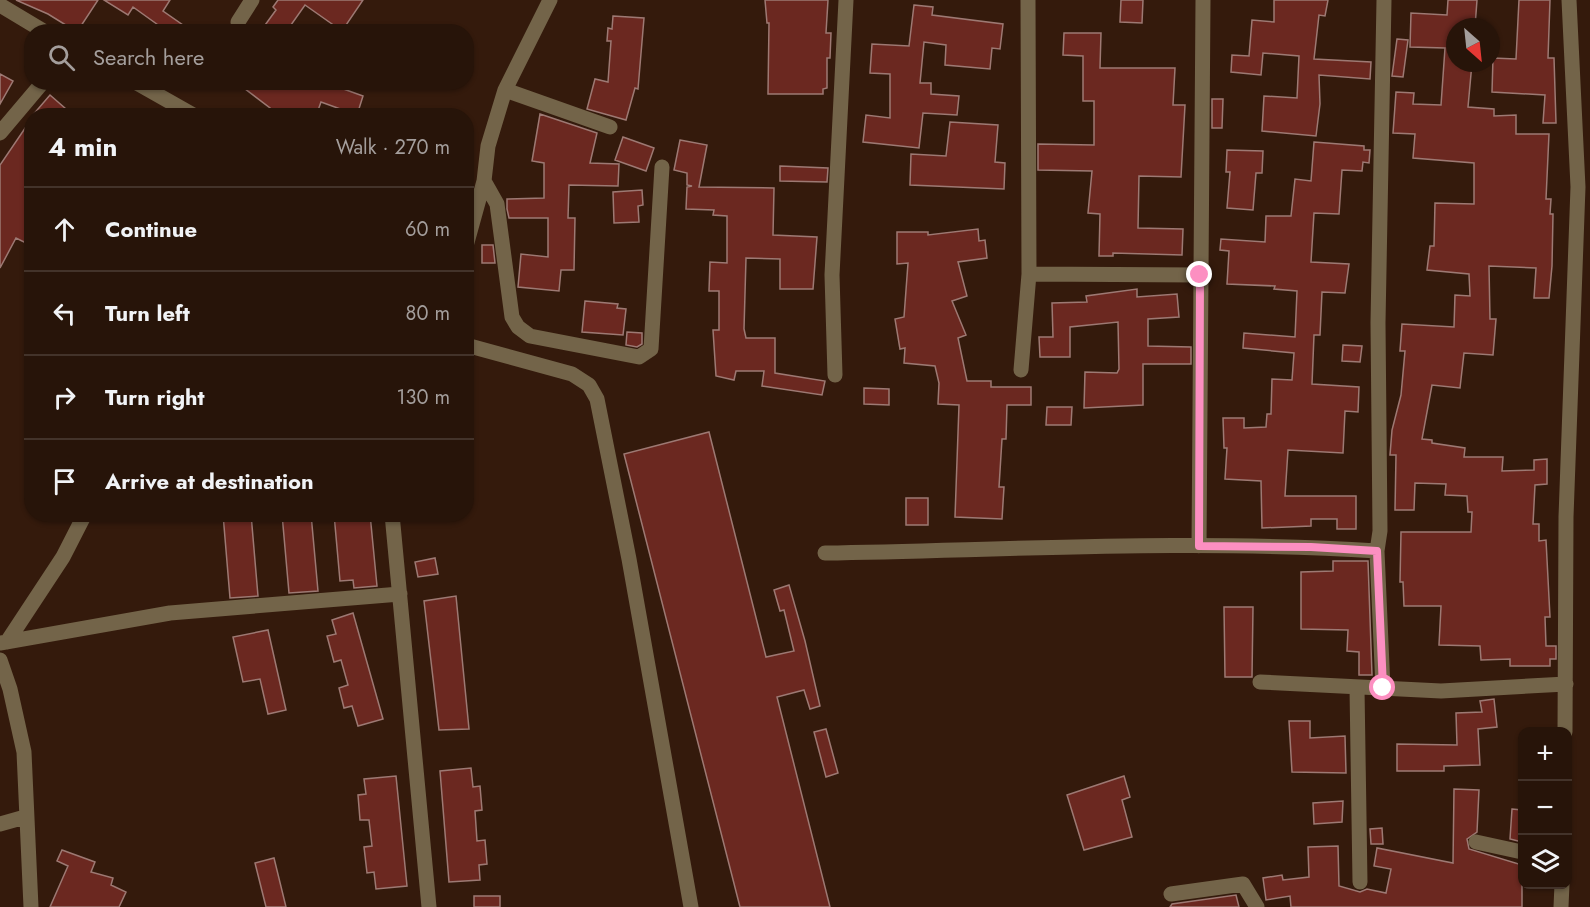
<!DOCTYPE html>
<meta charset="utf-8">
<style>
:root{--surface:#271409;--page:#2f1d12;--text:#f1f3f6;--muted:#a49e9c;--line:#43332a}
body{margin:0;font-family:Jost,sans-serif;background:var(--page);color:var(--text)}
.controls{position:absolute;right:18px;bottom:18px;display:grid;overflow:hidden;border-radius:12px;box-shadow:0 2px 4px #0004}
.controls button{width:54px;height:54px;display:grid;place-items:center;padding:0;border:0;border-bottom:2px solid var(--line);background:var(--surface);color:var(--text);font:30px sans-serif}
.compass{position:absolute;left:1446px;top:18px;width:54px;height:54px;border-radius:50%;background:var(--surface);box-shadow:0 2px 4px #0004;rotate:153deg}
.stop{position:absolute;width:18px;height:18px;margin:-14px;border:4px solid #fc8fc1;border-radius:50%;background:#fff}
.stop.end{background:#fc8fc1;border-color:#fff;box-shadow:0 2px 6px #0008}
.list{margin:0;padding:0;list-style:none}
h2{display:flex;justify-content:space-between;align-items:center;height:78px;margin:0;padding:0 24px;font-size:26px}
h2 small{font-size:20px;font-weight:400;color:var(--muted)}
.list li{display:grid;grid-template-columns:39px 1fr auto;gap:18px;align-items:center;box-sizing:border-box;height:84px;padding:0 24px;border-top:2px solid var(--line)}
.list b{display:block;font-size:22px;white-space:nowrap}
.list em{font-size:20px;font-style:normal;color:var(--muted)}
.icon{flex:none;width:33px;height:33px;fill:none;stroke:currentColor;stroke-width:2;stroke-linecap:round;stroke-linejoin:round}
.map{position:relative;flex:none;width:1590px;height:907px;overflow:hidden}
.search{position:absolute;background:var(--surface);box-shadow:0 2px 4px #0004;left:24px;top:24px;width:450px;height:66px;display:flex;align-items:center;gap:15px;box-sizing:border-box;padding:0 21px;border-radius:24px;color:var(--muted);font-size:22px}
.panel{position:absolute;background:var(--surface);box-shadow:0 2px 4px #0004;left:24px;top:108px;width:450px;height:414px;border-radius:24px}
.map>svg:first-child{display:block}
.building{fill:#6b2820;stroke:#9d7973;stroke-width:1.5}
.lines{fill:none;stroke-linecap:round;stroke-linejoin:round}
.minor{stroke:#736449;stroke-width:15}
.route{stroke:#fc8fc1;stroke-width:8}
</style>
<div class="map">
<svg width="1590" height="907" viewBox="0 0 1590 907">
<rect width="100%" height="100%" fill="#341a0c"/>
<!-- building -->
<path class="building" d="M16,0H98L77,32L48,14Z
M104,0H170L163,11L193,32H168L133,7L128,15Z
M278,0H363L342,31L305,5L286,32H260L276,10L273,7Z
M765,0H828L826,33H831L830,58H827V88L823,89V94H768L769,23H767Z
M1121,0H1143L1142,23L1120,22Z
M1274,0H1328L1325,16L1319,15L1314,59L1371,62L1370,79L1319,75L1320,104L1316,136L1262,131L1264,96L1297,98L1299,56L1263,53L1261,75L1231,72L1232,55L1249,56L1252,20L1274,22Z
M1448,0H1477L1475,27H1455V63H1472L1468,107L1494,109V116L1516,115V134H1549L1546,199H1551L1550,214H1553L1552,266L1549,298H1534L1536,268L1489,266L1490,319H1496L1493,355L1464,353L1460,388L1432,385L1422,439L1432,440V443L1465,448L1464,457H1503L1502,471L1534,470V460L1547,459V484L1535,485L1533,524H1539V541L1546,540L1550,617H1545L1546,646H1556V659H1550V666H1510V659L1481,660L1480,646L1439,645L1441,606H1404L1403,582H1400L1401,532H1471L1472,512H1468L1467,496L1445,495L1446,484L1415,483L1414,510H1395L1396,455H1390L1392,430L1401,395L1405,351H1400L1402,324L1454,327L1455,295L1470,296L1469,274L1427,270L1430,246H1434L1435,203L1474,204V163L1413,158L1415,134L1393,133L1396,92L1414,93L1413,104L1441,105L1445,48L1410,47L1411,13L1447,15Z
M1519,0H1550L1548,58H1554L1556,123H1543L1545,95L1492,92L1493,58L1516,59Z
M914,5L933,7L932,15L1003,24L1000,49L992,48L990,69L945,65L946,45L924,42L920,83H931V94L959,96L957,115L923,113L919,148L863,142L866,115L890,118V74L870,73L872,44L909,46Z
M613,16L644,18L638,89L635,88L626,120L587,109L595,79L608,82L611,41H607L608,28L612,29Z
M1064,33H1101L1100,68H1175L1173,105H1185L1181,177L1139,176L1138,228L1183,229L1182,255L1113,253V256H1099L1100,214L1088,213L1092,171L1038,170V144L1094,145V101H1083V56L1063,55Z
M1397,39L1408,40L1403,77L1392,76Z
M0,74L13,81L0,104Z
M236,82H324L363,96L357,115L321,102L316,116H265L270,108Z
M50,95L74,116H32Z
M1212,99H1223L1222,128H1212Z
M540,114L597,133L590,163L619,164L618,186L569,185L568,218H575L574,270H561L559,291L518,287L521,254L548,257V218H509L507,209V199L544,198V163L532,161Z
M32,118V227L24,242L16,238L0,268V165Z
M950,122L998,125L995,162L1005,163L1004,189L910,185L911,154L946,156Z
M623,137L654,148L646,171L615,160Z
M680,140L707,145L699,187L774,188L773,235L817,237L813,289H780V259L746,258L744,329L746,338H775V373L825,381L822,395L762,386L764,371H736L734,380L716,376L713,330H719V291H709L710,262L727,263V216L713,215L714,210L686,209L687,187L692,186L687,185V173L674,170Z
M1314,142L1364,146V150H1370L1369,163L1363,162L1362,171L1342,170L1339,214L1314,213L1311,262L1349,264L1345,293L1322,292L1320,335H1314L1312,384L1359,387L1358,412L1345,411L1343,453L1288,450L1285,496H1356V529H1337V519H1311V526L1262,528L1261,481L1225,479L1227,448H1224L1223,418H1244V428L1266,427L1267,414H1271L1272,379L1292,380L1294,353L1243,348L1244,333L1295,337L1297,291L1274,289L1275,286L1227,284L1229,251L1220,250L1221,239L1265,242L1266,216H1291L1295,179L1311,181Z
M1227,150L1263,151L1262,173H1256L1253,210L1227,208L1230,172H1226Z
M780,166L828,168L827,182L780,181Z
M642,190L643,205L638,206L639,222L614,223L613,192Z
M978,229L979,241L985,240L987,258L958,262L967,296L952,301L966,335L958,338L967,381H991V387H1031V405H1007L1006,439H1002L999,487H1004L1002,519L955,517L959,405L938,404L939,383L935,366L904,363L905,348L900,349L895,319L904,317L908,263L897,264V232H928V235Z
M482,245H493L495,263H482Z
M1137,289V297L1177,294L1179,317L1148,319V346L1191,347V364H1143V405L1084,408L1085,372L1117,373L1119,369L1118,322L1070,327V357H1040L1039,337H1053L1052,303L1087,302L1086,296Z
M585,301L618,304L617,308L626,309L623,335L582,332Z
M627,332L642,333V344L637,347L626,345Z
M1343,345L1362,346L1360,362L1342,361Z
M864,388L889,389V405L864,404Z
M1047,407H1072L1071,425H1046Z
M709,432L766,657L794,651L784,610L780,611L774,590L789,585L805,641L820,706L810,709L804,690L777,697L830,907H740L624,454Z
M906,498H928V525H906Z
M223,514H251L258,596L230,598Z
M282,514H311L318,591L289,593Z
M334,514H370L377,586L354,588L353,580L340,581Z
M435,558L438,574L418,577L415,562Z
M1333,561H1368L1372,675H1359V652L1347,651L1348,630L1301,629V572L1333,571Z
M456,596L469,729L439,730L424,601Z
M1224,607H1253L1252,677H1225Z
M353,613L383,719L358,726L352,706L344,708L339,688L348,685L341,660L334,662L327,636L336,634L332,620Z
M268,630L286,710L268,714L260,679L243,682L233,637Z
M1494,699L1497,727L1478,729L1480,765L1444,766V771H1397V744L1457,745L1456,713L1482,712L1480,701Z
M1289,721H1310V738L1345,736L1346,773L1292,772Z
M826,729L838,773L826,777L814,732Z
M471,768L473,787L480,786L482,810L475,811L477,841L485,840L487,864L479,865L480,880L449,882L440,771Z
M396,776L407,886L376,889L374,872L367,873L364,847L372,846L369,820H360L358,795L366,794L364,779Z
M1124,776L1130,797L1122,800L1132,837L1084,850L1067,795Z
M1454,789L1479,790L1477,832L1467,839L1469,849L1522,865V907H1291L1290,896L1266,900L1263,878L1282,875L1283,880L1309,877L1308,847L1338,846L1339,886L1360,892L1367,889L1386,893L1391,869L1374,866L1377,848L1453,863Z
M1343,801L1342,822L1314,824L1313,803Z
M1512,809L1522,810V842L1510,839Z
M1382,828L1383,844H1371L1370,829Z
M62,850L95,862L91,872L113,878L111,885L126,892L119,907H50L68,866L57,861Z
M274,858L286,907H266L255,863Z
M1236,895L1239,907H1170L1172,904Z
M474,896H500V907H474Z"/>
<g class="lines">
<!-- minor -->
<path class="minor" d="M0,5L45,32
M238,22L252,0
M135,82L195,116
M505,90L610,127
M0,133L43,82
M484,181L497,204L512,317L518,327L530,336L639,357L651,349L662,167
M466,246L484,181L488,146L505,90L550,0
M1029,274L1200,275
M466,345L572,374L589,385L597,399L629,559L691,907
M1021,370L1029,274L1028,0
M835,375L832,275L846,0
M392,514L429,907
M1199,546L1203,0
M825,553C1008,550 1194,539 1377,551
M7,642L63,557L85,514
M0,643L170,613L400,594
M0,660L10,689L24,752L31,907
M1260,682L1441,691L1566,684
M1357,688L1360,882
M1383,689L1377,551L1380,531L1378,323L1384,0
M1565,732L1566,517L1578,187L1569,0
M0,824L25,817
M1476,842L1522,852
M1171,894L1243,884L1257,907
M1561,907L1562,884"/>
</g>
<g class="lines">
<!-- route -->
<path class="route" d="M1200,275L1199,546L1311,547L1377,551L1383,688"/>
</g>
</svg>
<div class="controls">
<button>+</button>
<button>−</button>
<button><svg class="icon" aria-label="layers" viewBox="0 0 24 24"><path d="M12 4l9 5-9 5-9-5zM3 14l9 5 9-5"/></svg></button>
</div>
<svg class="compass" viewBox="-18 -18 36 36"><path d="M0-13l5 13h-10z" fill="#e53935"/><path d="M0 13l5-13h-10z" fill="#a49e9c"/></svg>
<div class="stop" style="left:1383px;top:688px"></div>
<div class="stop end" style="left:1200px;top:275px"></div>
<div class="search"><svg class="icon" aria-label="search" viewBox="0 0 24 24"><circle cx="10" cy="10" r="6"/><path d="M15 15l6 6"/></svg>Search here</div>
<section class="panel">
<h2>4 min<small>Walk · 270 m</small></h2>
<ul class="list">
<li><svg class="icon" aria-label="ahead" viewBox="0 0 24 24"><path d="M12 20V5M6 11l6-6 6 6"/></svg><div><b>Continue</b></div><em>60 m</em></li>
<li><svg class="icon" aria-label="left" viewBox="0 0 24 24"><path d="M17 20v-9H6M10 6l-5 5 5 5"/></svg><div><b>Turn left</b></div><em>80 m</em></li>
<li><svg class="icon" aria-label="right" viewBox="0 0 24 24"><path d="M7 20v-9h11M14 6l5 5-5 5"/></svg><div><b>Turn right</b></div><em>130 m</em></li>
<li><svg class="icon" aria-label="arrive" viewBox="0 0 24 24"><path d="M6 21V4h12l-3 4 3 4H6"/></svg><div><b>Arrive at destination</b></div></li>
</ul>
</section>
</div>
